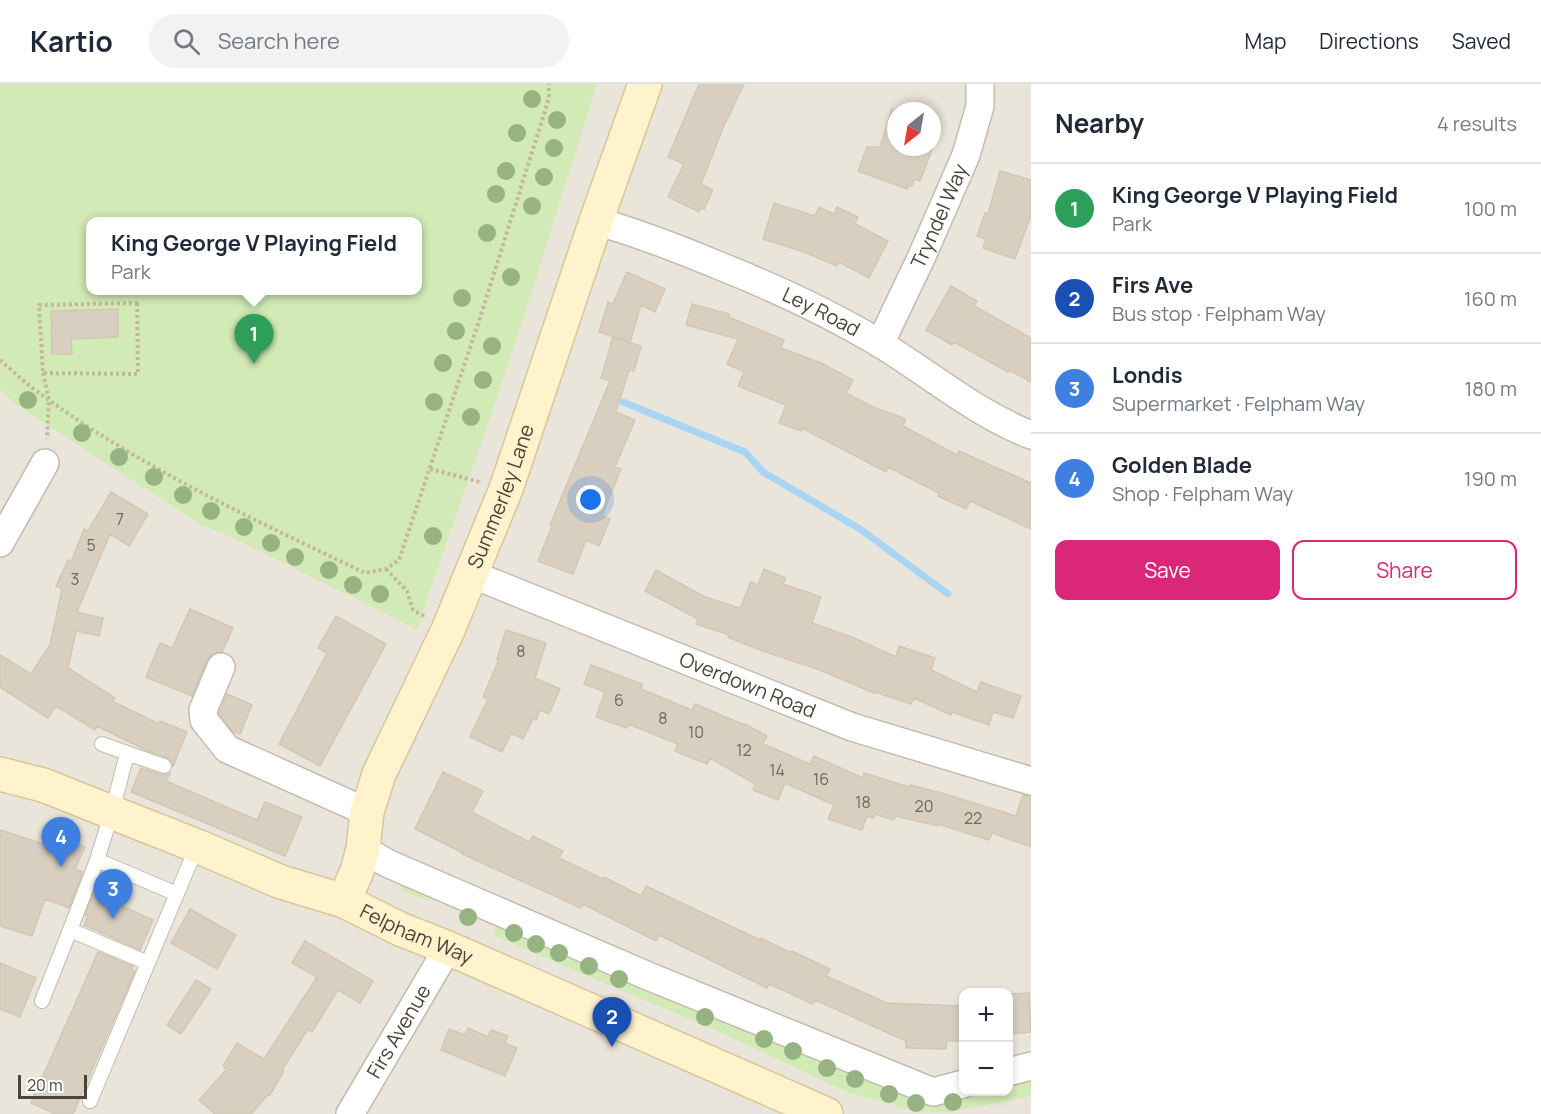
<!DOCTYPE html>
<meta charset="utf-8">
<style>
:root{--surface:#fff;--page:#f2f2f3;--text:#1f2937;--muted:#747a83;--line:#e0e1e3;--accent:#db2777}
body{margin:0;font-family:Manrope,sans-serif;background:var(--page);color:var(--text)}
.controls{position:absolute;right:18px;bottom:18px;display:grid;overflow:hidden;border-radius:12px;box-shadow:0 3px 9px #0003}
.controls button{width:54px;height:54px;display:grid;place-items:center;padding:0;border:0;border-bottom:2px solid var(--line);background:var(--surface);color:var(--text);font:30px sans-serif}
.compass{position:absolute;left:887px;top:18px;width:54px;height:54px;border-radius:50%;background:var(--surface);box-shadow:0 3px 9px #0003;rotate:211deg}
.scale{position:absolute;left:18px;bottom:15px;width:69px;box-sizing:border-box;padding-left:6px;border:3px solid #4b4439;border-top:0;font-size:16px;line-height:21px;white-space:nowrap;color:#4b4439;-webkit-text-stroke:4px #fff;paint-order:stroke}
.you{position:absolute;left:591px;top:416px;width:21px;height:21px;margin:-15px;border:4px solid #fff;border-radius:50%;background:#1a73e8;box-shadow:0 0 0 9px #1a73e833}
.badge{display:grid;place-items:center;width:39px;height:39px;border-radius:50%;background:var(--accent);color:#fff;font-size:20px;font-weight:700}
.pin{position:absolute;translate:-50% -50px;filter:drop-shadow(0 2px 3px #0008)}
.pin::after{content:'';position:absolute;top:32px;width:21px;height:18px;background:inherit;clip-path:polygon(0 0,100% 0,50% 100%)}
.popup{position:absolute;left:86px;top:133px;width:336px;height:78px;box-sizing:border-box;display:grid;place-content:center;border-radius:12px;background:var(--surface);filter:drop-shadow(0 2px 4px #0005);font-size:20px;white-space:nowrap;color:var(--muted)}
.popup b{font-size:22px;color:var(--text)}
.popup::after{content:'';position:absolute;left:50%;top:100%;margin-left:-12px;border:12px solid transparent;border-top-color:var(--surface)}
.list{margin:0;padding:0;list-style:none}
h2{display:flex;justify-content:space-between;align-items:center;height:78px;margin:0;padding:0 24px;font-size:26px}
h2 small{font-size:20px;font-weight:400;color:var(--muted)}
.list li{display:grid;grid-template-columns:39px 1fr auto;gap:18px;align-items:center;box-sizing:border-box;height:90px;padding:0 24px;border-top:2px solid var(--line)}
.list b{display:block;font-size:22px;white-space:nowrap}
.list p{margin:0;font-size:20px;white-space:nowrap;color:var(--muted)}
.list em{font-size:20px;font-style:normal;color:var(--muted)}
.actions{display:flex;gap:12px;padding:18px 24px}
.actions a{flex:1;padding:14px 0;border:2px solid var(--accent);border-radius:12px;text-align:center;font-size:21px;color:var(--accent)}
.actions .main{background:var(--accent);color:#fff}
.icon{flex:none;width:33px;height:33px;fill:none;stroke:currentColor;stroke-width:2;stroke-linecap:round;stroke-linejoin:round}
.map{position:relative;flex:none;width:1031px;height:1030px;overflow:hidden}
header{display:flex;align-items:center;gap:36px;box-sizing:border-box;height:84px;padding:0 30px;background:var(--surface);border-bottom:2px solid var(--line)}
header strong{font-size:28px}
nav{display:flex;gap:33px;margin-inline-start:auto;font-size:21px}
.search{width:420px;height:54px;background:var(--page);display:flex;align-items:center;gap:15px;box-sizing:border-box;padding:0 21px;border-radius:33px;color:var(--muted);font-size:22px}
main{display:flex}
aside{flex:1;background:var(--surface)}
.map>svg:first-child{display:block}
.residential{fill:#eae5da;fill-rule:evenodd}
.green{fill:#d2eab5;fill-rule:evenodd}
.parking{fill:#e5e3e0}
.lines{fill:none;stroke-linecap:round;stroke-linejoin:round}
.stream{stroke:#a9d4f2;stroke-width:7}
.building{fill:#d8cfc1;stroke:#d3c7b4;stroke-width:1.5}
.lane-casing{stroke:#c2bbae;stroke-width:16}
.street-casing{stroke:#c2bbae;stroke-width:30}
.secondary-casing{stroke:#d6c79b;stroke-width:36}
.path{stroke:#c4b79f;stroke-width:4;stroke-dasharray:3 3;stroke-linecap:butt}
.lane{stroke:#fff;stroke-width:14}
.street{stroke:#fff;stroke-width:27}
.secondary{stroke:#fff3cd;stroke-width:33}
.tree{fill:#97b381}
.labels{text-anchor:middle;stroke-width:6;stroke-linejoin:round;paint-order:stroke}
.number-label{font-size:16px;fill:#6e675b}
.street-label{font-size:20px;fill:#4b4439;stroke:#fff}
</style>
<header>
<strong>Kartio</strong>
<div class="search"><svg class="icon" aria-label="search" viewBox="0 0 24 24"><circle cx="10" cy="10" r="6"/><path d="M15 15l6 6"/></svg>Search here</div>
<nav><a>Map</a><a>Directions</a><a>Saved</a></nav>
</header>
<main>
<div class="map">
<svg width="1031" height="1030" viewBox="0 0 1031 1030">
<rect width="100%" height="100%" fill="#f6f3ec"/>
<!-- residential -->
<path class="residential" d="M0,0H1031V1030H0ZM896,27H932V63H896ZM91,138H418V206H91ZM963,908H1008V1008H963Z"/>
<!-- green -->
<path class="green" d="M0,0H597L517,255L417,545L234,454L201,441L12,318L0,305ZM91,138H418V206H91Z
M393,789L432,806L428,817L403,807Z
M501,833L963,1008H1008L1009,997L1031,992V1012L951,1028L914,1027L850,1009L715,946L492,851Z"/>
<!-- parking -->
<path class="parking" d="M735,1014L773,1030H750L735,1023Z"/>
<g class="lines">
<!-- stream -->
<path class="stream" d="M623,318L745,368L763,388L860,445L948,510"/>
</g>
<!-- building -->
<path class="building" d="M699,0H744L723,44L701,100L713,106L704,125L701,124L699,128L668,113L684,80L668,73Z
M892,25L896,26V63H933L920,97L915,95L912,102H908L907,105L858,87L867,63H880Z
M1000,87L1031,96V131L1015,175L983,164L986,155L977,152L985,129L988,130Z
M774,119L815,132L819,123L834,130L837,123L858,133L855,140L888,157L869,194L839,178L837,182L804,168L763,155Z
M627,188L665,205L655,228L641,221L630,258L599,248L608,218L613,220Z
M951,202L977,217L974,222L1031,254V298L1009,286L1008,288L954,258L952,261L926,246Z
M692,220L729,230V233L784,256L781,264L821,279L853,296L846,309L873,323L906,335L903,342L957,371L959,367L1031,399V445L970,417L966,425L938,412L939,409L888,383L886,388L802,344L801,347L779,339L786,321L738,302L744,288L727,280L738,255L686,241Z
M118,225V253L71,255L72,270H52L51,227Z
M613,253L641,262L634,287L629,286L616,328L635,336L615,383L621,385L602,432L610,435L599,462L586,456L573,490L538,477L552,442L550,441L610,297L601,294Z
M111,408L148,430L129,462L110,450L77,528L103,534L99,552L76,547L68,584L115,614L112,617L159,640L160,637L187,648L173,682L171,677L168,674L148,667L97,642L95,646L56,622L48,634L0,603V571L31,590L50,561L62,505L56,502L68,476L71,478L84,445L88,447Z
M764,485L786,494L783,500L821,513L812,539L852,553L896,573L899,562L935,574L931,586L977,608L981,598L1021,612L1013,634L993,628L989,641L952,628L951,631L914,614L911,620L875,608L874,609L820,586L757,565L728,553L729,551L696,540L698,535L645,507L656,486L705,513L740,524L751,498L758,501Z
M190,525L233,544L222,568L212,570L207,576L192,612L146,593L160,559L172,564Z
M336,532L386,560L320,682L279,660L327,569L318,564Z
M506,546L546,559L535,594L560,605L549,630L540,626L536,636L533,635L523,655L511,649L502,668L470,653L488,615L483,613L499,575H497Z
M591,581L642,600L641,605L692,626L695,620L745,641V640L767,652L763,660L810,680L814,672L863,694L864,689L909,703L910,701L945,710L1016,732L1023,711L1031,712V763L992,749L989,756L938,740V742L896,732L894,736L875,730L873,734L867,732L862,746L828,735L834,721L785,699L778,716L753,706L755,700L710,674L707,680L675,667L678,660L628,640L627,644L596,633L605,608L584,600Z
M227,610L252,621L240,650L233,648L219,630Z
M141,684L162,691H166L170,689L166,697L257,736L265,718L302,733L285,772L131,708Z
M443,688L483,707L472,728L529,758L533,752L563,767L559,774L603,795L604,793L641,812L646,802L760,856L761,854L791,869L792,867L830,885L826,892L887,919L963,922V957H947L946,965L906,964V957L815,916L813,920L769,900L767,904L659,851L656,857L583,820L581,824L462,770L463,769L415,745Z
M0,746L53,763L58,752L85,763L75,785L83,788L69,824L45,815L32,852L0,842Z
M99,795L103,797L97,811L153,836L140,866L84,841L88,832L85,831Z
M190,825L236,851L217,885L171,859Z
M305,857L373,897L360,919L338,906L312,948L308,945L282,986L284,987L270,1011L269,1010L251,1030H215L199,1016L227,985L223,982L237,959L264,975L317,893L292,879Z
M98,868L133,882L131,885L135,887L73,1030H55L31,1019Z
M0,879L36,894L20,933L0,925Z
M196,896L211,905L181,950L167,941Z
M1029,909L1031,948L1008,950V910Z
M468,944L488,953L491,946L508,952L505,959L517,964L505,992L441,966L449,945L465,951Z"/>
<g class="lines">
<!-- lane casing -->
<g class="lane-casing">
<path id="lane" d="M102,660L127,669
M97,776L177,810
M70,846L97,776L112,728L127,669L164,682
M42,917L70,846L148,879
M90,1017L197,762"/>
</g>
<!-- street casing -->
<g class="street-casing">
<g id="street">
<path id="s1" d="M596,137C638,149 679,165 720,182C775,204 829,229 879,259C930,290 975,329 1031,351"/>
<path id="s2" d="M880,260L922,172L966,71L980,22V0"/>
<path d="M0,459L45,379"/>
<path id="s3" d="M471,490L852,643L1031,697"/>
<path d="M221,583L203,626L204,636L227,665L367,728"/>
<path d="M363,765L389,780L648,892L933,1008L963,1000"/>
<path d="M1008,988L1031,982"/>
<path id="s4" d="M350,1030L448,864"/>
</g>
</g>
<!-- secondary casing -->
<g class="secondary-casing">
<g id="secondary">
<path id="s5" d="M0,690L43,701L197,762L281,798L344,817L400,845L448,864L826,1030"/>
<path id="s6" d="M344,817L357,787L363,765L367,728L379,690L448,546L506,405L596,137L645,0"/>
</g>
</g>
<!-- path -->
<path class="path" d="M137,219L138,290L43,289L39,221Z
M0,276C13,287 25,299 38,308C139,383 253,435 365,489L386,485L399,476L480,234L549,14V0
M43,289L49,316L47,355
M430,385L480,398
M386,485L407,507L413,526L424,532"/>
<!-- lane -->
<use href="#lane" class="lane"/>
<!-- street -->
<use href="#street" class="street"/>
<!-- secondary -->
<use href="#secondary" class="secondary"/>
</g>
<!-- trees -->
<g class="tree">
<circle cx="532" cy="15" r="9"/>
<circle cx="557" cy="36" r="9"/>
<circle cx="517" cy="49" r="9"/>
<circle cx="554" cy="64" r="9"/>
<circle cx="506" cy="87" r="9"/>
<circle cx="544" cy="93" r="9"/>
<circle cx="496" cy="110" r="9"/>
<circle cx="532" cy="122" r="9"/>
<circle cx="487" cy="149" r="9"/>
<circle cx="511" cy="193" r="9"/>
<circle cx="462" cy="214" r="9"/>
<circle cx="456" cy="247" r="9"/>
<circle cx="492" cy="262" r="9"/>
<circle cx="443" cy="279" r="9"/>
<circle cx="483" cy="296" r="9"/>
<circle cx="28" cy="316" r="9"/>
<circle cx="434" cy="318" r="9"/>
<circle cx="471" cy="333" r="9"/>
<circle cx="82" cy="349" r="9"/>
<circle cx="119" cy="373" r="9"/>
<circle cx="154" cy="393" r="9"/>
<circle cx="183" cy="411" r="9"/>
<circle cx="211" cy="427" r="9"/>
<circle cx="244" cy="443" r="9"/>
<circle cx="433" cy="452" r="9"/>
<circle cx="271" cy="459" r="9"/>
<circle cx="295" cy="473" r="9"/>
<circle cx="329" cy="486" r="9"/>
<circle cx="353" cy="501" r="9"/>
<circle cx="380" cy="510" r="9"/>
<circle cx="468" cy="833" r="9"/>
<circle cx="514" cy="849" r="9"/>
<circle cx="536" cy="860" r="9"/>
<circle cx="559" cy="869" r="9"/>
<circle cx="589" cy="882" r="9"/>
<circle cx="619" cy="895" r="9"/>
<circle cx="705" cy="933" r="9"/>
<circle cx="764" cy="955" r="9"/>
<circle cx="793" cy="967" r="9"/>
<circle cx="827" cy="984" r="9"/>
<circle cx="855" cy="995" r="9"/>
<circle cx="889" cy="1010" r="9"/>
<circle cx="953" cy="1018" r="9"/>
<circle cx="916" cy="1019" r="9"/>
</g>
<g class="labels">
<!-- number labels -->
<g class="number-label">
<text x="120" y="441">7</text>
<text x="91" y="467">5</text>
<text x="75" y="501">3</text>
<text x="521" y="573">8</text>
<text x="619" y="622">6</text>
<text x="663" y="640">8</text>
<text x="696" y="654">10</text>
<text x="744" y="672">12</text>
<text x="777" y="692">14</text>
<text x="821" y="701">16</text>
<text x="863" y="724">18</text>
<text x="924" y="728">20</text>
<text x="973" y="740">22</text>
</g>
<!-- street labels -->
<g class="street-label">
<text dy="7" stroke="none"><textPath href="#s2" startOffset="141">Tryndel Way</textPath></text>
<text dy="7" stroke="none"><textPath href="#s1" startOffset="243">Ley Road</textPath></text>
<text dy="7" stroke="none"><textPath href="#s6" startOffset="436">Summerley Lane</textPath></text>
<text dy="7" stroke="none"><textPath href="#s3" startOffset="298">Overdown Road</textPath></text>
<text dy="7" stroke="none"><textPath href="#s5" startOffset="447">Felpham Way</textPath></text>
<text dy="7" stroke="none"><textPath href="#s4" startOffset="96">Firs Avenue</textPath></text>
</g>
</g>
</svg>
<div class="controls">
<button>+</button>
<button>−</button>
</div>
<svg class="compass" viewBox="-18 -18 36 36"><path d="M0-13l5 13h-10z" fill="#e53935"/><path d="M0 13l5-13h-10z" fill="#747a83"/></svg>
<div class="scale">20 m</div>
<div class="you"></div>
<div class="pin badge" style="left:254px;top:280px;background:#2e9e5b">1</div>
<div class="popup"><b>King George V Playing Field</b>Park</div>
<div class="pin badge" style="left:612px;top:963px;background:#1a4fb4">2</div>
<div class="pin badge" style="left:113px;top:835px;background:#3f7fe0">3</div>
<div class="pin badge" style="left:61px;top:783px;background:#3f7fe0">4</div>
</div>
<aside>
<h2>Nearby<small>4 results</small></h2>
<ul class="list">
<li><span class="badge" style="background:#2e9e5b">1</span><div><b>King George V Playing Field</b><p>Park</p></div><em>100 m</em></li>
<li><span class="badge" style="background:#1a4fb4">2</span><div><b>Firs Ave</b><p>Bus stop · Felpham Way</p></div><em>160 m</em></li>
<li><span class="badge" style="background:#3f7fe0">3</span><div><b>Londis</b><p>Supermarket · Felpham Way</p></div><em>180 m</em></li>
<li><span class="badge" style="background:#3f7fe0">4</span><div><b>Golden Blade</b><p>Shop · Felpham Way</p></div><em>190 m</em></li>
</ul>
<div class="actions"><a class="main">Save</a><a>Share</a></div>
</aside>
</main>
